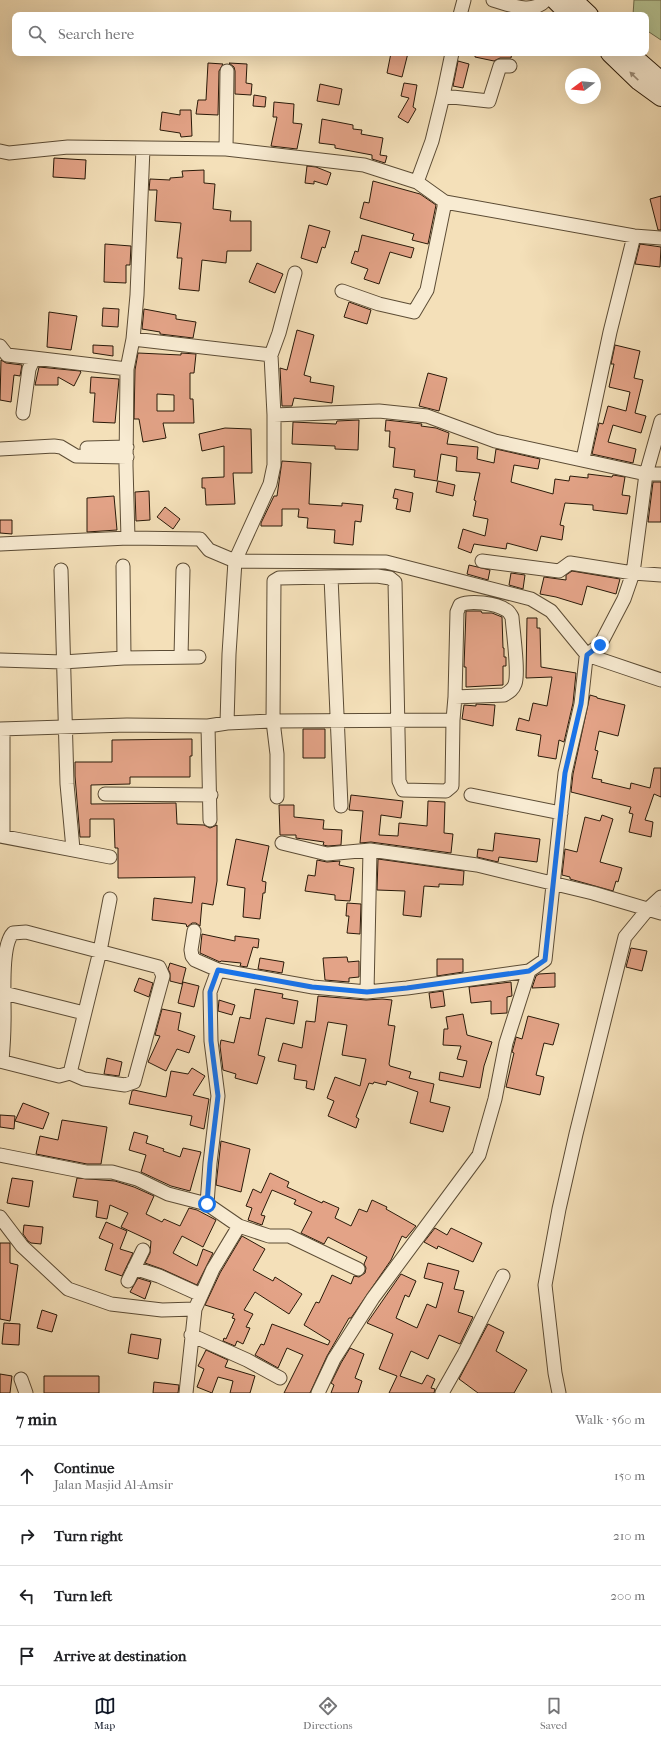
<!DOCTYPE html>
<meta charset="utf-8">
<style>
:root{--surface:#fff;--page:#f2f2f2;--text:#202124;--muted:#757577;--line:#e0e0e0;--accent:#111827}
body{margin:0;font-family:"IM FELL French Canon",serif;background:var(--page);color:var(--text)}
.compass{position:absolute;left:565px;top:68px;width:36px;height:36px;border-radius:50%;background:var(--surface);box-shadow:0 4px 16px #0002;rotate:254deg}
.stop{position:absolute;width:12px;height:12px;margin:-9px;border:3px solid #1a73e8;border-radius:50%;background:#fff}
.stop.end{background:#1a73e8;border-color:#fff;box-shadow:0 1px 4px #0008}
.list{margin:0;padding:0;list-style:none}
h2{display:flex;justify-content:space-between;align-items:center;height:52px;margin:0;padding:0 16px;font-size:17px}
h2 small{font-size:13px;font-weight:400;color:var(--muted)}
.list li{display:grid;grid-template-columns:26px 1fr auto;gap:12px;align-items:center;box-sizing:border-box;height:60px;padding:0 16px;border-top:1px solid var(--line)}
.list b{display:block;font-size:15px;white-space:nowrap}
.list p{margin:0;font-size:13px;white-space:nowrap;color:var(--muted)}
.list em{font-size:13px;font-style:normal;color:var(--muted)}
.icon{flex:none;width:22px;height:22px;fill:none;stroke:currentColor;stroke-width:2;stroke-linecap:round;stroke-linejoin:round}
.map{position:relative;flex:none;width:661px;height:1393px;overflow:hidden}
.search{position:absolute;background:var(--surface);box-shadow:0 4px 16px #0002;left:12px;right:12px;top:12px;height:44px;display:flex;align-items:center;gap:10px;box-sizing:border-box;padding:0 14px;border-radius:8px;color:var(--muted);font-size:15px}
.sheet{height:292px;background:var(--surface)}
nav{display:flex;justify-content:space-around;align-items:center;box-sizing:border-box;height:56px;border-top:1px solid var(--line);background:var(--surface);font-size:11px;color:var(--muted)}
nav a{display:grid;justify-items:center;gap:2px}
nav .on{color:var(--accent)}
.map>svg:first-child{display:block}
.green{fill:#b6c393;stroke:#706e4e}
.building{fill:#e3a387;stroke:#2a1a09;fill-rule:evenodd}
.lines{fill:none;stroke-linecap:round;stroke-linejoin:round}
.minor-casing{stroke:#5c4c35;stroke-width:15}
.secondary-casing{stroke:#2a1a09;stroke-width:20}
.minor{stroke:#f8ebd2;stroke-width:13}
.secondary{stroke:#f8ebd2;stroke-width:18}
.oneway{fill:#9b8d78}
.route{stroke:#1a73e8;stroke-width:5}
</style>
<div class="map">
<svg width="661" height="1393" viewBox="0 0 661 1393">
<rect width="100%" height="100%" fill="#f4e0b9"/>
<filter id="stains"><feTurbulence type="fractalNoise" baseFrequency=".005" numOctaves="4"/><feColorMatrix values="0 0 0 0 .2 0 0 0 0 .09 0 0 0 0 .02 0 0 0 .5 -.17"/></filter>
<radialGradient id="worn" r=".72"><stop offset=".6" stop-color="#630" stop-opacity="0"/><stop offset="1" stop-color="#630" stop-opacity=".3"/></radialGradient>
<!-- green -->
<path class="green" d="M634,0H661V40L646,30V15H633Z"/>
<!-- building -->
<path class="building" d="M391,53H408L402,77L387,73Z
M475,53H512L511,58H500L494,61L475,57Z
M458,61L469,64L463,88L453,86Z
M208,63L223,64L219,71L218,115L196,114L198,100H206Z
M229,63L247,64L246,83L252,84L251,95L235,94V71L234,67Z
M404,83L417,85L413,107L416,109L408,123L398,117L409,98L401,96Z
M320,84L342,89L339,105L317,101Z
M254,95L266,97L265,107L253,106Z
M274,102L294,104L293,123L302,124L297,149L271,146L277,117H273Z
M180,110H191L192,136L181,137L180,133L160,130L162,112L180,115Z
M322,119L353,125V129L362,130L361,134L383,138L380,155L387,156L385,163L372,159V155L335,148V145L319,143Z
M54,158L86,160L85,179L53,177Z
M307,166L316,167L331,173L327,185L314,181V184L305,183Z
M204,170V183L215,184L213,209L231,211L230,221H251V251H227L226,263L202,260L199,291L179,289L182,258H177L181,223L155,221L157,190H149L150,179L170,180V178L183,177L182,171Z
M373,181L420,194L436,205L428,244L412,240L414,234L360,218L364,202L369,203Z
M661,196V230H658L650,199Z
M309,225L330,231L325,248L322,247L317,263L301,258Z
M362,235L414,248L411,258L390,252L379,284L364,279L368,269L351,263L355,251L358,252Z
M105,244L131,246L130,265H126V283L104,282Z
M640,244L661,247L660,267L635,264Z
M257,263L283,274L275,293L249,282Z
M349,302L371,310L367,324L344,317Z
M103,308L119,309L118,327L102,326Z
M144,309L176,315V319L196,322L193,338L160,334V332L142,329Z
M49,312L77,316L71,350L47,347Z
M297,330L314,335L304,375L311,377L310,382L334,386L332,403L294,398L292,406H282L280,368L287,370Z
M93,345L113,346V356L93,353Z
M615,345L640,351L634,378L643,380L635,413L646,416L641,433L613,425L608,442L636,449L633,463L592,454L599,423L603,424L608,406L626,411L630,392L609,387L614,364H611Z
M138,353L181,355V353L196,354L194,373H190V399H193L194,423H163L166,438L143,442L139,419H134L135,370ZM157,394L174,395V411H157Z
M1,360L6,363L22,365L20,376L14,375L11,402L0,400Z
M39,367L80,371L81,372L74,386L58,377V385H35Z
M428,373L447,378L439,411L419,406Z
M91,377L119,379L115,423L93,422L95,393H90Z
M359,420L358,450L335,449V446L292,444L293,422L336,424L337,421Z
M386,420L422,424L421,426L436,428L449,433L447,444L478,447L477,459L494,463L496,449L540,459L538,469L514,465L511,482L553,494L555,479L569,481L570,476L588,478V474L612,477L613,475L625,477L622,495L630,496L627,514L593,510V505L565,503L560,525L564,526L562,540L541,536L537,551L507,543L506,549L474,544L471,553L458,548L463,529L485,536L488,519L473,516L476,501L474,500L480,473L456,471L457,457L441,454L437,481L414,477L415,470L393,467L395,448L389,447L390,431H385Z
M225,428L251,429L252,473H233L235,504L206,505L205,488H202V478L224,477V446L202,451L199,434Z
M282,461L311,463L309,504L342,506V503L363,505L361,522L355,521L353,545L334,543L335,530L307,528L308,518L298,517L299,509H282V526H261V523L274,496H277Z
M438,481L455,485L453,496L436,492Z
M653,482H661V522H648Z
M395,489L413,493L410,512L396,509L398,499L393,498Z
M149,491L150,520L136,521L135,492Z
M114,496L117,530L87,532V498Z
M165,507L180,519L173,529L157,517Z
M0,520H12V534L0,533Z
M469,565L490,570L488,580L467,574Z
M572,571L620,579L616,594L587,586L582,605L556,597L540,594L544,577L566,580V575Z
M511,573L525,575L523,589L509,585Z
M466,611H481L482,613H492L502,617L503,648H504V657H506V666H503V685L466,687V667H464Z
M527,618H537V628H540L541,667L576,673L573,703L564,742L559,740L556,759L538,756L541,735L516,730L519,718L529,721L533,703L547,706L552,677L526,678Z
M590,695L597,697V698L625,705L618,736L599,731L595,750L598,751L592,778L602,780L601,782L630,789L631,783L650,788L654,768H661V797L654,794L645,820L653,822L651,837L629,832L633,814L629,813L631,807L571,792L573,774Z
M476,704L495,705L493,726L462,719L464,705L476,706Z
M303,729H325V758H303Z
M192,739V756H190V777H130V784L91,785V804L176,803L177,824L204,825L210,828L217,825V881L213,905L202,903L200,926L196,923H192L187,927L186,924L152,920L154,898L192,903L195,877L118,878V848H115L114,819H90V837H80L75,776V762H112V740Z
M351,795L403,801L401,818L381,815L379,835L398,836L399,823L427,826L428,801L445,802L444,833L453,834L451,853L371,842L360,843L363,811L349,810Z
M279,805H294V817L324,820L323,829L342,830L341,845L328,846L323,845L324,842L296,838V835H280Z
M602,815L613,819L600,862L622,868L618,882L616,881L613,891L570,879V877L562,875L565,849L577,852L585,817L600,821Z
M495,833L540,839L537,862L499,857L498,862L477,857L478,849L493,851Z
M236,839L269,846L262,881L266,882L265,893H263L260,919L243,917L245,888L227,885Z
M378,859L464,871L463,885L439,884V887L424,886L421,917L403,915L405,891L377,890Z
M317,860L327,862L340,861L339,865L354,868L350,901L335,900V895L305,891L308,875L315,876Z
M347,903L361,904L360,934L347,933L349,916H346Z
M202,934L235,941V936L259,939L258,948L253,947L247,967L240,966L241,963L221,961L220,962L200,953Z
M631,948L647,951L642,971L626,967Z
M347,957L348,962L359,961V977L349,978V982L325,980L323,958Z
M260,958L284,962L282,973L258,969Z
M437,959H463V972L437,976Z
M170,963L186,968L182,984L170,981V973L168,969Z
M555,973V987L532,988L536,976L539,974Z
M139,978L153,983L149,997L134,991Z
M183,982L199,986L194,1007L178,1003Z
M511,982L512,996L507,997V1013L491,1014V1001L471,1003L469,987Z
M255,989L283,994L282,998L298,1001L294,1024L266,1018L258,1055L265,1057L257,1084L235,1078L236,1074L223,1070L220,1046L221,1040L234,1043L240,1017L250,1019Z
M443,991L445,1006L431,1008L429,993Z
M318,996L366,1000L382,999L392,1000L388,1025L395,1026L389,1064L390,1066L411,1072L409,1078L434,1084L430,1102L450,1107L443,1132L410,1123L418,1092L387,1081L386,1085L374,1082L373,1084L369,1083L356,1117L359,1119L356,1128L328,1116L334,1101L327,1098L335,1077L360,1086L366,1059L342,1055L347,1025L328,1022L314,1090L306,1088L307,1081L294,1079L296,1065L278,1061L283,1043L302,1048L306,1021L315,1022Z
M219,1000L235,1005L232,1015L218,1011Z
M162,1009L181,1013L178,1030L195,1036L189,1053L177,1049L166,1071L148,1062L160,1036L155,1035Z
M463,1014L467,1035L492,1042L484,1066L480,1088L439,1080L440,1072L463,1077L467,1061L457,1059L461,1046L443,1045L444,1029H448L446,1017Z
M528,1016L559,1024L553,1045L544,1043L536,1075L544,1077L540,1095L506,1087L514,1053L512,1052L514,1045L516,1037L522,1039Z
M107,1058L122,1062L119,1076L104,1074Z
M192,1068L205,1076L193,1095L209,1099L204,1129L190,1125L192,1116L129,1104L132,1091L134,1090L166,1097L171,1071L188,1074Z
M23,1103L49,1113L43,1129L15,1121Z
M0,1115L15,1116L14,1129L0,1127Z
M62,1120L107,1127L101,1164H87L36,1154L40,1136L58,1140Z
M134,1132L148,1136L146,1143L164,1149L163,1151L180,1157L183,1148L201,1152L190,1191L171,1186L141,1172L146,1155L129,1150Z
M221,1141L250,1149L241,1192L216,1185Z
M270,1173L289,1182L287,1187L322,1203L323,1201L339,1208L335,1218L351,1226L359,1209L367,1212L372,1200L387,1207L386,1209L416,1226L406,1238L402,1236L391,1260L351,1318H349L327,1356L310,1393H284L303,1355L287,1348L278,1368L255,1355L261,1344L264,1345L272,1324L328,1345L330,1341L304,1325L316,1302L319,1303L332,1275L351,1284L354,1276L359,1277L365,1273L366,1268L364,1264L367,1257L328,1237L324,1244L301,1233L312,1212L294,1204L296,1200L272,1190L261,1215L265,1216L262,1225L248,1220L252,1208L246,1206L253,1189L261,1193Z
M12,1178L33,1181L29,1207L7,1203Z
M77,1178L115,1181L134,1187L154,1196L146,1214L162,1222L164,1219L180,1226L189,1208L197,1210L216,1220L203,1247L182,1236L173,1253L197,1266L203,1249L213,1253L197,1285L162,1269L145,1263L150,1253L151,1241L121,1227L128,1213L110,1205L107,1219L96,1217L98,1201L73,1197Z
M106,1222L127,1231L120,1249L133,1253L122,1276L105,1270L113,1244L99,1238Z
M24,1225L43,1227L41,1244L31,1243L28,1241L23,1234Z
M435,1228L447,1235L451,1228L482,1243L473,1262L438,1246L437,1249L424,1242Z
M242,1236L265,1249L253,1270L273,1281L275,1277L302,1294L289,1314L255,1292L244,1310L253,1314L246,1327L250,1328L243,1344L237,1341L235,1346L223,1341L224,1338L226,1339L235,1319L232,1318L234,1314L205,1305L220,1273Z
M0,1243H10V1263L18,1265L10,1321L0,1319Z
M428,1263L459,1271L454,1289L464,1291L458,1312L473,1317L460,1344L439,1335L428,1359L411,1351L400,1376L422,1384L427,1375L435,1379L431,1388L435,1389L434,1393H389L397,1376L379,1369L393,1334L367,1323L401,1274L416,1281L409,1297L405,1295L396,1318L417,1328L427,1304L436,1308L443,1283L424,1278Z
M138,1278L151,1282L145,1299L130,1292Z
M42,1310L57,1315L52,1332L37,1328Z
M4,1323L20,1324L19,1345L2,1344Z
M488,1324L504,1332L496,1351L527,1370L514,1393H478L459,1379Z
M131,1334L161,1339L158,1359L128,1353Z
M350,1348L364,1354L355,1378L362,1381L358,1393H331L334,1385L331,1383L341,1363Z
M206,1350L228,1360L225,1367L255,1376L250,1393H230L233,1381L218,1377L212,1393L197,1387L204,1369L198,1366Z
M0,1374L12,1376L10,1393H0Z
M44,1376H99V1393H44Z
M154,1382L179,1385L178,1393H153Z"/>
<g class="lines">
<!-- minor casing -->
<g class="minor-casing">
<path id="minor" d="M493,0C511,5 532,15 546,0
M460,15L464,0
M443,96L452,53
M226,149L227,71
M0,151L9,153L68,147L226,149L364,165L417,182L445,202L634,236L661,238
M417,182L432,141L443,96L489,101L500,66H510
M342,291L379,304L414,312L427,290L445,202
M133,339L271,355
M0,346L7,355L34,358
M23,413L29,369L34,358L127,369
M661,421L646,474H661
M87,448L127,447
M0,449L54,446L61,447L76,456L127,457
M583,459L610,332L634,236
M128,538L126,466L127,369L133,339L137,295L143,148
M0,544L128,538L200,539L209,550L235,561L386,562L531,599L551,611L587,655L661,680
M482,561L559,571L570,563L633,573L661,575
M123,566L124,658
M61,570L67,784L73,849
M331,577L341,806
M181,657L183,570
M0,660L63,662L124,658L199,657
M227,723L229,654L235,561L270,484L274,465V415
M208,726L210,820
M0,729L127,725L208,726L227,723L273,721L453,720
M105,794L211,795
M471,795L561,813
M277,797V754L273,721L274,581L279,578L377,576L390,578L395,582L399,781L403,790L446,791L452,786L453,720L455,697L504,695C509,692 513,690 515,684C519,673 513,631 512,617C510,614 509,611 506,610C496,603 470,600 460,605L457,612L455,697
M0,836L110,857
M3,836V729
M282,843L327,854L370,850L477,865L593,893L661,913
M194,931L191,950L192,956L195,960L218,970L313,987L367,992L407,988L529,971L545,960L565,773L581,704L586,658L587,655L600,645L624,599L633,573L646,474L495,441L427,416L379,411L274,415L271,355L279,333L295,273
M367,992L370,850
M4,993L84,1013
M0,1061L59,1076L70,1073L84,1079L125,1085L134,1082L163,976L159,967L26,932L13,933C0,946 5,1003 4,1024C4,1036 3,1049 2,1061
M70,1073L100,951L110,899
M0,1155L86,1172H112L137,1179L168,1194L207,1204L239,1226L213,1269L195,1309L186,1393
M207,1204L210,1163L218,1096L211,1041L210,992L218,970
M0,1217L22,1246L68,1289L111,1304L162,1310L195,1309
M239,1226L269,1236H289L358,1269
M134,1268L159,1276L201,1295
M128,1281L143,1250
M191,1335L247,1360L280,1378
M21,1379L26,1393
M318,1393L334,1359L373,1298L479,1155L495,1099L506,1043L529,971
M442,1393L464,1354L503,1276
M559,1393L555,1373L545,1285L559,1209L576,1134L625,937L648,909L661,897"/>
</g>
<!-- secondary casing -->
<g class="secondary-casing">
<path id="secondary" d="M555,0L570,15
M573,0L589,15
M610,53L639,81L661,97
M629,53L661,81"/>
</g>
<!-- minor -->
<use href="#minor" class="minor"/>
<!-- secondary -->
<use href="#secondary" class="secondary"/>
</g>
<!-- one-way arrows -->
<defs><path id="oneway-solid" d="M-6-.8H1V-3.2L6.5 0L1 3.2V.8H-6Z"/></defs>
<use class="oneway" href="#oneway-solid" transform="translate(634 76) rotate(-136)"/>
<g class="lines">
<!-- route -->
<path class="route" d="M207,1204L210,1163L218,1096L211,1041L210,992L218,970L312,987L367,992L407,988L529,971L545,960L565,773L581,704L587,655L600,645"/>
</g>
<rect width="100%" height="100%" filter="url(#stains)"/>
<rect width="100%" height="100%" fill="url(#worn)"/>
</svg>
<svg class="compass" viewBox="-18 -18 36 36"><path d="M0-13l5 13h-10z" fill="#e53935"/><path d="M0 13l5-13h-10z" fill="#757577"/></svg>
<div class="stop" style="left:207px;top:1204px"></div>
<div class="stop end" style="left:600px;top:645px"></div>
<div class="search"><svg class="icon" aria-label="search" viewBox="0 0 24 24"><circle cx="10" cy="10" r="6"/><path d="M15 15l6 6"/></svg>Search here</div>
</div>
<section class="sheet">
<h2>7 min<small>Walk · 560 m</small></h2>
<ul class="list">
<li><svg class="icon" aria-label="ahead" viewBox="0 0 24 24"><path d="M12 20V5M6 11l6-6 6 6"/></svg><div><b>Continue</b><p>Jalan Masjid Al-Amsir</p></div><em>150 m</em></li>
<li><svg class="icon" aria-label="right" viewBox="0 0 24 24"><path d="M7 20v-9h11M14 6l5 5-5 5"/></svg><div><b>Turn right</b></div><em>210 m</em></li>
<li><svg class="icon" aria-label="left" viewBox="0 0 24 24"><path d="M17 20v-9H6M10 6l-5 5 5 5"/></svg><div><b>Turn left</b></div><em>200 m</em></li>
<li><svg class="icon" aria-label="arrive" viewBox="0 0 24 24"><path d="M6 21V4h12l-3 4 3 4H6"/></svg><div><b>Arrive at destination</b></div></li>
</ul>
</section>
<nav>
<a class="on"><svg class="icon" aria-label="map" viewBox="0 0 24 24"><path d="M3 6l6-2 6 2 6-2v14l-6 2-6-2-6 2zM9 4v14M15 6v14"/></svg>Map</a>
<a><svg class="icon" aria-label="directions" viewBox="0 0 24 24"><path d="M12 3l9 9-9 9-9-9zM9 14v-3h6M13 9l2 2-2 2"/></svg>Directions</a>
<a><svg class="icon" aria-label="saved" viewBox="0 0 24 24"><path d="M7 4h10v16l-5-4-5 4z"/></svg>Saved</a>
</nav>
